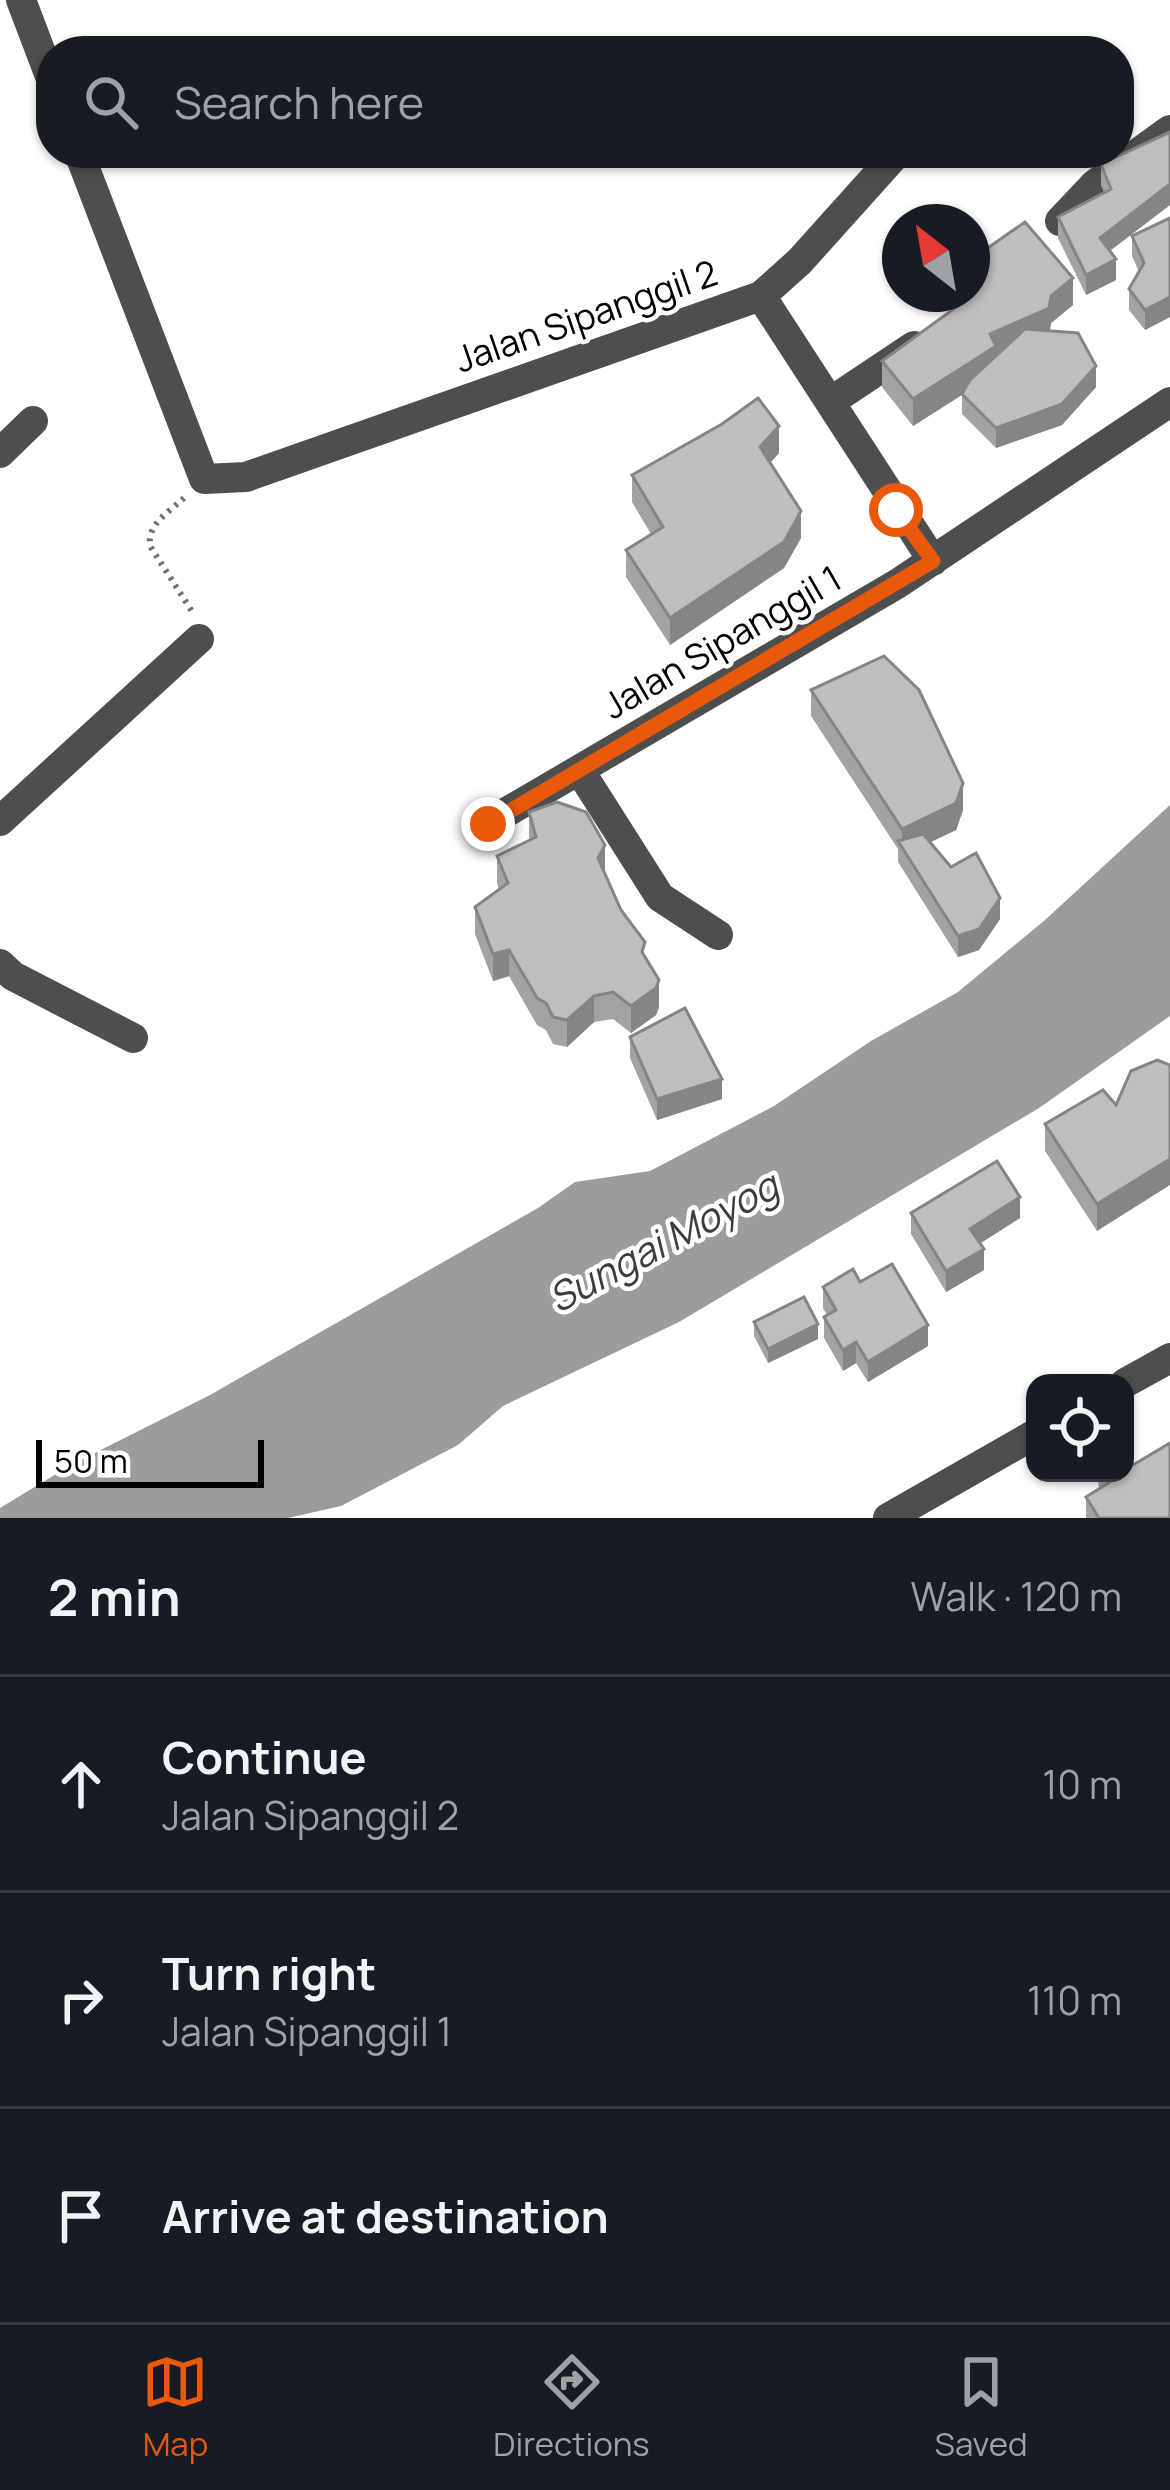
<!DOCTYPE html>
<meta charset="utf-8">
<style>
:root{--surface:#171b24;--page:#20242c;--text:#f1f3f6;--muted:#9ea1a6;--line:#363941;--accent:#ea580c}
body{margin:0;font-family:Manrope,sans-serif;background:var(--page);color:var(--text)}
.controls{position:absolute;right:36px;bottom:36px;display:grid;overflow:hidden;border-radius:24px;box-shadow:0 3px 9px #0004}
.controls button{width:108px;height:108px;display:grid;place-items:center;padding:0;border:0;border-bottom:3px solid var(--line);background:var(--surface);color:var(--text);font:60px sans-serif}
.compass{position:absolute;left:882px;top:204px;width:108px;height:108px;border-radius:50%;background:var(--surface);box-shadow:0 3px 9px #0004;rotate:329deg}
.scale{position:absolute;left:36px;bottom:30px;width:228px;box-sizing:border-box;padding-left:12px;border:6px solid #000;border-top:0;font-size:33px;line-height:42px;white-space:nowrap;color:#000;-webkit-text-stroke:9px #fff;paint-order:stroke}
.stop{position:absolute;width:36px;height:36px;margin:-27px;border:9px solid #ea580c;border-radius:50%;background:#fff}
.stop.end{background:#ea580c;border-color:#fff;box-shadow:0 3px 12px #0008}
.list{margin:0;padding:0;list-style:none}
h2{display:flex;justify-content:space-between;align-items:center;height:156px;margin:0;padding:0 48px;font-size:51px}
h2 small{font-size:39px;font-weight:400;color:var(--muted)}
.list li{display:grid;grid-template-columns:78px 1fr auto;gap:36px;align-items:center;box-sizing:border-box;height:216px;padding:0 48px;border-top:3px solid var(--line)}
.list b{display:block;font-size:45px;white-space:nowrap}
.list p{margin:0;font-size:39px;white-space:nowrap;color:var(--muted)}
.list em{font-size:39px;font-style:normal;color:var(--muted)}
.icon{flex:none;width:66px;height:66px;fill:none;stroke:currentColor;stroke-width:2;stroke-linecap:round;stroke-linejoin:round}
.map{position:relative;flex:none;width:1170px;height:1518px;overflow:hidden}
.search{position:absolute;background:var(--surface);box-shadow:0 3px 9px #0004;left:36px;right:36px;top:36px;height:132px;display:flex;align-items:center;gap:30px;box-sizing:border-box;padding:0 42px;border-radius:48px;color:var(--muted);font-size:45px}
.sheet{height:804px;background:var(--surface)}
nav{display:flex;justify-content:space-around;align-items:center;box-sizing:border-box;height:168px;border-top:3px solid var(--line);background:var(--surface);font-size:33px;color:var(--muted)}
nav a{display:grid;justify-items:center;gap:6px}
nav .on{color:var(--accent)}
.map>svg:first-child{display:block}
.water{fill:#9c9c9c}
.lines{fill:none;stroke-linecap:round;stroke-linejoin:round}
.path{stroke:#707070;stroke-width:6;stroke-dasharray:3 6;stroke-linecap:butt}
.minor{stroke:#4e4e4e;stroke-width:30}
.wall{fill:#a3a3a3}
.shaded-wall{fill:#858585}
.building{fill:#bebebe;stroke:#858585;stroke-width:3}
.route{stroke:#ea580c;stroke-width:15}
.labels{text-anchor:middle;stroke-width:9;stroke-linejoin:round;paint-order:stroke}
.street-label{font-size:36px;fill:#000;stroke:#fff}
.water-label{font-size:39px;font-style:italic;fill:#3d3d3d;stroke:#fff}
</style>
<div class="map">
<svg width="1170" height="1518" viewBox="0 0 1170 1518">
<rect width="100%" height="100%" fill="#fff"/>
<!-- water -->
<path class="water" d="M1170,805V1016L1039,1108L679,1322L503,1406L458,1445L341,1506L288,1518H0V1508L71,1465L210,1395L538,1208L575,1182L650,1171L774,1106L871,1041L958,992L1045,920Z"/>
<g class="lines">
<!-- path -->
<path class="path" d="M184,498C169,512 147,524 150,546L193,613"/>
<!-- minor -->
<path class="minor" d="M21,0L51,79
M79,153L204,479L246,477L761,296L933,561
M1060,221L1094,185L1170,130
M761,296L800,261L897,153
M830,402L914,346
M0,453L33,421
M580,771L660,897L718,935
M0,821L199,639
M488,823L897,584L1170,402
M0,964L13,976L133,1038
M1125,1383L1170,1358
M888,1518L1035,1434"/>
</g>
<!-- wall -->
<path class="wall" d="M1101,164L1170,205L1110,251L1116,280L1086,295L1058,238V217L1104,192L1101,185Z
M1170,218V317L1145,330L1129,310V289L1139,272L1132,256V236Z
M956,294L1073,305L1051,323L1050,331L1096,387L1062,425L996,448L962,414V395L913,426L882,387V361L956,307Z
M779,453L770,463L801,538L784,568L670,645L626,577V550L651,534L632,502V475Z
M811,690L963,810L956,830L930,842L1000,919L979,950L958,957L898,862V849L811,716Z
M529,812L604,872L645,957L659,1007L656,1015L631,1033L613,1019L594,1022L567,1047L553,1044L546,1030L537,1025L509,976L493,981L475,934V907L499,889L497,883V856L529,841Z
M630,1037L722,1099L657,1120L630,1058Z
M1103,1090L1097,1231L1045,1151V1124Z
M911,1213L1020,1218L980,1243L984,1270L946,1292L911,1234Z
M860,1282L928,1346L868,1382L856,1363L843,1371L824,1338V1317L827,1315L823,1308V1287Z
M754,1322L818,1339L768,1363L754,1336Z
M1133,1465L1170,1518H1086V1497L1099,1489L1097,1473H1125Z"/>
<!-- shaded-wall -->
<path class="shaded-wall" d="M1170,185V205L1100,258V238Z
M1116,259V280L1086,295V275Z
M1073,278V305L1051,323L1049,335L996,373L913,426V399L990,334L1051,296Z
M1170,297V317L1145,330V310Z
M1096,366V387L1062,425L996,448V428Z
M779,426V453L760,474V447Z
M801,511V538L784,568L670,645V618Z
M963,783V810L956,830L906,854L902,848V829Z
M605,845V871L598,858Z
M1000,898V919L979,950L958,957V936Z
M509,950V976L493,981V954Z
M659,980V1007L656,1015L631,1033V1006Z
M594,996V1022L567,1047V1020Z
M722,1079V1099L657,1120V1099Z
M1170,1159V1185L1097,1231V1204Z
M1020,1197V1218L970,1250V1229Z
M984,1249V1270L946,1292V1271Z
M818,1324V1339L768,1363V1349Z
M928,1325V1346L868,1382V1362Z
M856,1342V1363L843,1371V1350Z"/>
<!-- building -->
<path class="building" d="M1170,132V184L1100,238L1116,259L1086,275L1058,217L1111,189L1101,164Z
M1170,218V297L1145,310L1129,289L1144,263L1132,236Z
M1025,222L1073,278L1051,296L1049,308L990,334L996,346L913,399L882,361L959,305L957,294H972V259Z
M1025,329L1078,333L1096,366L1062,404L996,428L962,394L970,380Z
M758,398L779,426L760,447L801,511L784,542L670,618L626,550L663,527L632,475L722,424Z
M884,656L919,690L963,783L956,803L902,829L811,690Z
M557,802L586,812L605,845L598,858L621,910L645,942L642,952L659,980L656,988L631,1006L613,992L594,996L567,1020L553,1017L546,1003L537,998L509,950L493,954L475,907L508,883L497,856L536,837L529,812Z
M923,834L951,867L976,853L1000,898L979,929L958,936L898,841Z
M685,1008L722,1079L657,1099L630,1037Z
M1157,1060L1170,1065V1159L1097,1204L1045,1124L1103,1090L1116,1105L1131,1071Z
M997,1161L1020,1197L970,1229L984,1249L946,1271L911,1213Z
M892,1264L928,1325L868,1362L856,1342L843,1350L824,1317L836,1310L823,1287L853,1269L860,1282Z
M804,1297L818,1324L768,1349L754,1322Z
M1170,1443V1518H1099L1086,1497L1110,1482L1105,1473H1125V1450L1133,1465Z"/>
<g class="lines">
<!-- route -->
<path class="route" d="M488,824L933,561L896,510"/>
</g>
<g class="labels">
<!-- street labels -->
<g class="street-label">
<text transform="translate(586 316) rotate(-19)" y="13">Jalan Sipanggil 2</text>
<text transform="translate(722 642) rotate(-30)" y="13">Jalan Sipanggil 1</text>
</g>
<!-- water labels -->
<g class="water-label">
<text transform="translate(663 1242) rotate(-28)" y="14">Sungai Moyog</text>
</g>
</g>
</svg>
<div class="controls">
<button><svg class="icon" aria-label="locate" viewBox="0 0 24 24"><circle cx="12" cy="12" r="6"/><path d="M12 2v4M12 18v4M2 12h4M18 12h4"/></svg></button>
</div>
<svg class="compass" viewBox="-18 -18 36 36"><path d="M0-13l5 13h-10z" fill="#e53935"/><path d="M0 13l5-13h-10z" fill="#9ea1a6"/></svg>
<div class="scale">50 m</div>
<div class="stop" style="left:896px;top:510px"></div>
<div class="stop end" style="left:488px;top:824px"></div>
<div class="search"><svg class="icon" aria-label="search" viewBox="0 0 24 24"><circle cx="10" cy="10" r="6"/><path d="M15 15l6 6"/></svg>Search here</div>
</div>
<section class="sheet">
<h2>2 min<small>Walk · 120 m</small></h2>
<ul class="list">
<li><svg class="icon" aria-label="ahead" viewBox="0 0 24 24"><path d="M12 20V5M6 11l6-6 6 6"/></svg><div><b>Continue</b><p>Jalan Sipanggil 2</p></div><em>10 m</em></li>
<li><svg class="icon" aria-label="right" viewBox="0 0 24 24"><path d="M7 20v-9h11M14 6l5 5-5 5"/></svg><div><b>Turn right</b><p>Jalan Sipanggil 1</p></div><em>110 m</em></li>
<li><svg class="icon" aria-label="arrive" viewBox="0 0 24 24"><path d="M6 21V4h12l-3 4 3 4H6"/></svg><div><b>Arrive at destination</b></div></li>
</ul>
</section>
<nav>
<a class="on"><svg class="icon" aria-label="map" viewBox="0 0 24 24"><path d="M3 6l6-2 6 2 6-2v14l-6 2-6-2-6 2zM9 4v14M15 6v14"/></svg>Map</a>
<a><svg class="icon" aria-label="directions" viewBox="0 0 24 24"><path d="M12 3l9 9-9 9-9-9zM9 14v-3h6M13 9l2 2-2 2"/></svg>Directions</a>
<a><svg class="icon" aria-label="saved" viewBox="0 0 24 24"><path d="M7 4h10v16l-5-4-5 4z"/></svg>Saved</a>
</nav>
